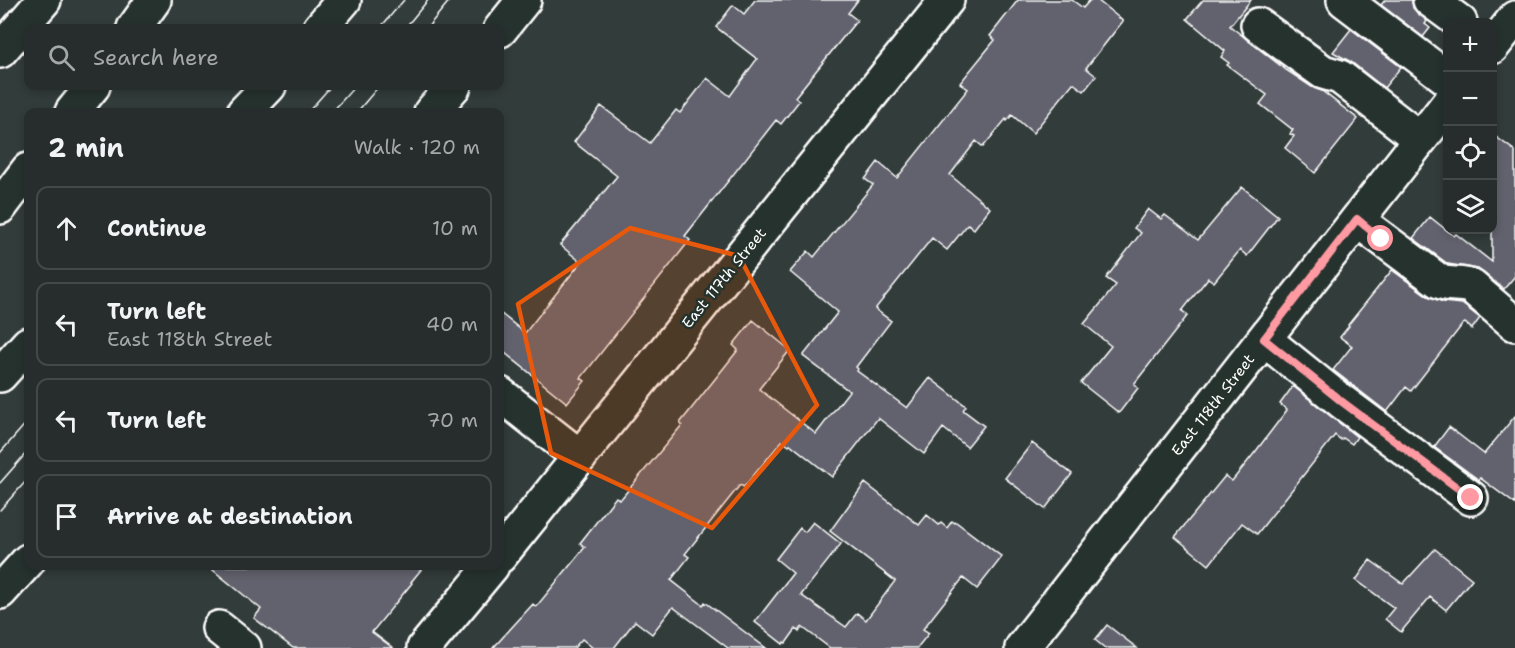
<!DOCTYPE html>
<meta charset="utf-8">
<style>
:root{--surface:#262d2c;--page:#2e3534;--text:#f1f3f6;--muted:#a4a8a9;--line:#424948}
body{margin:0;font-family:"Shantell Sans",sans-serif;background:var(--page);color:var(--text)}
.controls{position:absolute;right:18px;top:18px;display:grid;overflow:hidden;border-radius:12px;box-shadow:0 3px 9px #0003}
.controls button{width:54px;height:54px;display:grid;place-items:center;padding:0;border:0;border-bottom:2px solid var(--line);background:var(--surface);color:var(--text);font:30px sans-serif}
.stop{position:absolute;width:18px;height:18px;margin:-14px;border:4px solid #ff9aa2;border-radius:50%;background:#fff}
.stop.end{background:#ff9aa2;border-color:#fff;box-shadow:0 2px 6px #0008}
.list{margin:0;padding:0;list-style:none}
h2{display:flex;justify-content:space-between;align-items:center;height:78px;margin:0;padding:0 24px;font-size:26px}
h2 small{font-size:20px;font-weight:400;color:var(--muted)}
.list li{display:grid;grid-template-columns:39px 1fr auto;gap:18px;align-items:center;box-sizing:border-box;height:84px;margin:0 12px 12px;padding:0 12px;border:2px solid var(--line);border-radius:12px}
.list b{display:block;font-size:22px;white-space:nowrap}
.list p{margin:0;font-size:20px;white-space:nowrap;color:var(--muted)}
.list em{font-size:20px;font-style:normal;color:var(--muted)}
.icon{flex:none;width:33px;height:33px;fill:none;stroke:currentColor;stroke-width:2;stroke-linecap:round;stroke-linejoin:round}
.map{position:relative;flex:none;width:1515px;height:648px;overflow:hidden}
.search{position:absolute;background:var(--surface);box-shadow:0 3px 9px #0003;left:24px;top:24px;width:480px;height:66px;display:flex;align-items:center;gap:15px;box-sizing:border-box;padding:0 21px;border-radius:12px;color:var(--muted);font-size:22px}
.panel{position:absolute;background:var(--surface);box-shadow:0 3px 9px #0003;left:24px;top:108px;width:480px;height:462px;border-radius:12px}
.map>svg:first-child{display:block}
.building{fill:#62626e;stroke:#fff;stroke-width:1.5}
.lines{fill:none;stroke-linecap:round;stroke-linejoin:round}
.minor-casing{stroke:#fff;stroke-width:38}
.highway-casing{stroke:#fff;stroke-width:38}
.minor{stroke:#26332d;stroke-width:33}
.highway{stroke:#26332d;stroke-width:33}
.tram{stroke:#fff;stroke-width:1.5}
.route{stroke:#ff9aa2;stroke-width:8}
.marked{fill:#e8590c;fill-opacity:0.2;stroke:#e8590c;stroke-width:4.5;stroke-linejoin:round}
.labels{text-anchor:middle;stroke-width:5;stroke-linejoin:round;paint-order:stroke}
.street-label{font-size:15px;fill:#fff;stroke:#26332d}
</style>
<div class="map">
<svg width="1515" height="648" viewBox="0 0 1515 648">
<rect width="100%" height="100%" fill="#323c3a"/>
<filter id="ink" filterUnits="userSpaceOnUse"><feTurbulence type="fractalNoise" baseFrequency=".0167" numOctaves="2"/><feDisplacementMap in="SourceGraphic" scale="12" xChannelSelector="R" yChannelSelector="G"/><feConvolveMatrix kernelMatrix="1 2 1 2 8 2 1 2 1" color-interpolation-filters="sRGB"/></filter>
<g filter="url(#ink)">
<!-- building -->
<path class="building" d="M755,0H858L848,13L857,20L795,97L799,101L781,124L776,120L685,236L690,240L581,378L585,381L567,403L500,349V313L525,333L581,262L560,245L617,176L574,142L601,106L650,143L676,110L680,113L707,78L730,96L757,59L716,27L733,5L744,14Z
M1018,0H1072L1083,8L1090,0H1097L1123,21L1086,68L1096,76L1084,91L1073,83L1033,133L1012,115L1007,121L1006,119L983,147L976,141L950,175L990,208L974,229L968,224L947,250L932,238L875,309L891,321L856,367L858,369L857,371L907,408L930,378L966,406L963,410L984,426L967,447L943,428L924,454L878,418L832,477L790,444L789,446L782,441L744,487L740,485L685,554L689,557L671,580L703,605L705,602L766,648H728L673,607L652,634L635,621L614,648H593L582,639L574,648H493L533,604L536,607L585,547L580,543L616,497L620,500L682,425L680,423L738,350L733,345L753,320L790,350L759,389L816,434L849,391L803,356L838,312L790,272L808,251L814,257L873,185L865,179L878,162L897,178L968,89L960,83L995,40L990,36Z
M1203,0H1251L1230,26L1286,70L1312,87L1322,91L1358,119L1315,173L1285,148L1294,136L1290,134L1293,130L1260,104L1267,95L1227,65L1229,63L1221,57L1225,51L1187,19Z
M1385,0H1412L1413,8L1427,21L1425,24L1430,28L1423,37L1381,5Z
M1351,29L1401,67L1384,88L1351,62L1333,52Z
M1492,134L1515,151V276L1504,289L1478,269L1448,264L1413,238L1430,217L1454,236L1456,234L1492,262Z
M1242,187L1278,216L1247,256L1240,250L1214,282L1208,278L1182,311L1188,315L1134,384L1138,388L1119,413L1081,383L1111,346L1084,324L1116,285L1106,278L1141,233L1134,228L1148,209L1161,219L1165,215L1198,240Z
M1392,270L1428,296L1443,302L1462,304L1480,318L1472,329L1465,323L1462,325L1411,391L1406,387L1387,412L1333,370L1352,346L1340,337L1349,326L1348,325Z
M1293,386L1357,437L1352,444L1343,438L1341,440L1335,435L1257,534L1242,523L1209,565L1175,537L1225,476L1232,481L1256,451L1287,410L1280,404Z
M1515,416V504L1480,478L1479,480L1434,447L1449,427L1484,454Z
M1032,443L1072,474L1045,509L1005,478Z
M865,483L919,525L927,515L939,525L941,523L947,528L952,521L955,523L956,522L1002,557L977,589L963,578L923,629L929,633L917,648H830L802,627L799,632L796,629L786,643L784,642L783,644L755,622L793,573L776,559L800,528L805,532L813,522L841,544L801,595L846,627L857,613L866,620L895,581L830,531Z
M1435,549L1472,579L1446,610L1430,597L1401,632L1385,619L1394,608L1356,580L1370,560L1403,584Z
M208,566H424L411,582L412,583L372,632L393,648H293L254,618L261,609Z
M1107,625L1137,648H1105L1095,640Z"/>
<g class="lines">
<!-- minor casing -->
<g class="minor-casing">
<path id="minor" d="M1344,0L1448,79
M1430,0L1460,22
M1258,25L1323,72L1340,77L1420,139
M1492,47L1515,18
M0,51L44,0
M1357,220L1439,281C1449,286 1461,282 1472,287L1515,324
M1264,339L1341,401L1471,498
M500,394L580,457
M500,556L947,0
M219,628L244,648
M424,648L492,566
M1022,648L1448,104"/>
</g>
<!-- highway casing -->
<g class="highway-casing">
<path id="highway" d="M134,28L154,0
M320,28L344,0
M500,30L524,0
M72,112L93,86
M244,112L269,86
M431,112L454,86
M0,207L28,170
M0,375L28,344
M0,592L28,561"/>
</g>
<!-- minor -->
<use href="#minor" class="minor"/>
<!-- highway -->
<use href="#highway" class="highway"/>
<!-- tram -->
<path class="tram" d="M380,28L404,0
M405,28L428,0
M427,28L450,0
M308,112L331,86
M332,112L355,86
M357,112L379,86
M0,453L28,421
M0,483L28,451
M0,510L28,479"/>
</g>
</g>
<g class="lines" filter="url(#ink)">
<!-- route -->
<path class="route" d="M1381,239L1357,219L1264,339L1341,401L1471,498"/>
</g>
<!-- marked area -->
<path class="marked" d="M630,228L739,256L817,405L712,528L551,453L518,304Z"/>
<g class="labels">
<!-- street labels -->
<g class="street-label">
<text transform="translate(724 278) rotate(-51)" y="5">East 117th Street</text>
<text transform="translate(1213 405) rotate(-52)" y="5">East 118th Street</text>
</g>
</g>
</svg>
<div class="controls">
<button>+</button>
<button>−</button>
<button><svg class="icon" aria-label="locate" viewBox="0 0 24 24"><circle cx="12" cy="12" r="6"/><path d="M12 2v4M12 18v4M2 12h4M18 12h4"/></svg></button>
<button><svg class="icon" aria-label="layers" viewBox="0 0 24 24"><path d="M12 4l9 5-9 5-9-5zM3 14l9 5 9-5"/></svg></button>
</div>
<div class="stop" style="left:1381px;top:239px"></div>
<div class="stop end" style="left:1471px;top:498px"></div>
<div class="search"><svg class="icon" aria-label="search" viewBox="0 0 24 24"><circle cx="10" cy="10" r="6"/><path d="M15 15l6 6"/></svg>Search here</div>
<section class="panel">
<h2>2 min<small>Walk · 120 m</small></h2>
<ul class="list">
<li><svg class="icon" aria-label="ahead" viewBox="0 0 24 24"><path d="M12 20V5M6 11l6-6 6 6"/></svg><div><b>Continue</b></div><em>10 m</em></li>
<li><svg class="icon" aria-label="left" viewBox="0 0 24 24"><path d="M17 20v-9H6M10 6l-5 5 5 5"/></svg><div><b>Turn left</b><p>East 118th Street</p></div><em>40 m</em></li>
<li><svg class="icon" aria-label="left" viewBox="0 0 24 24"><path d="M17 20v-9H6M10 6l-5 5 5 5"/></svg><div><b>Turn left</b></div><em>70 m</em></li>
<li><svg class="icon" aria-label="arrive" viewBox="0 0 24 24"><path d="M6 21V4h12l-3 4 3 4H6"/></svg><div><b>Arrive at destination</b></div></li>
</ul>
</section>
</div>
